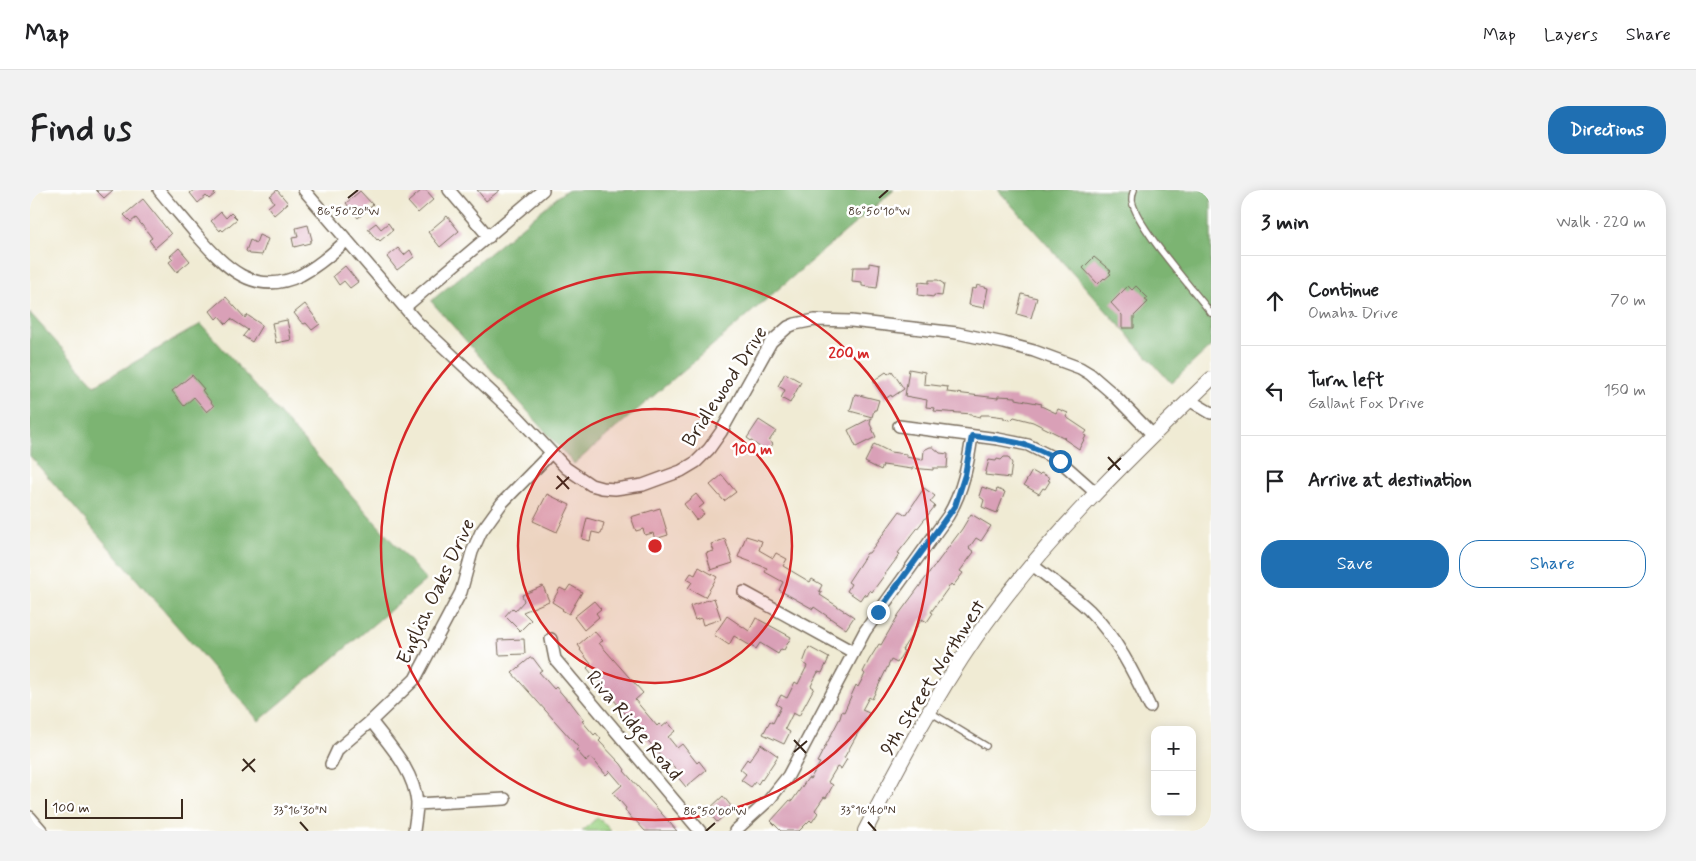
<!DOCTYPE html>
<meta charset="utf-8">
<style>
:root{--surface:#fff;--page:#f2f2f2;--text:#202124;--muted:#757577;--line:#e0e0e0;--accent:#1f6fb2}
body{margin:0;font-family:Mynerve,sans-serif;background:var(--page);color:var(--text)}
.controls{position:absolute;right:15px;bottom:15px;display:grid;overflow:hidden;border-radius:10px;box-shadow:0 2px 12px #0003}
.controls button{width:45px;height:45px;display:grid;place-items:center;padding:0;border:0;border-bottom:1px solid var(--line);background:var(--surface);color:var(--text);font:25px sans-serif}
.scale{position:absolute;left:15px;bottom:12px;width:138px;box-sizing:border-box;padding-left:5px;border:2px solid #3b2a1e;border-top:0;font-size:14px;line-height:18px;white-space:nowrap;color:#3b2a1e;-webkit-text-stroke:4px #fff;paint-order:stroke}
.stop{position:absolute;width:15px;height:15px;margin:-11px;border:4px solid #1f6fb2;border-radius:50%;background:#fff}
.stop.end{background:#1f6fb2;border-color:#fff;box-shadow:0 1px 5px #0008}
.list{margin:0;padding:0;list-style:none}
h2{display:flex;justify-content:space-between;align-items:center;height:65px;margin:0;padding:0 20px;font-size:21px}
h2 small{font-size:16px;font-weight:400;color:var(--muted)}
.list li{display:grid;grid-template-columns:32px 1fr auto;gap:15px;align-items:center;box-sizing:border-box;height:90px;padding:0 20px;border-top:1px solid var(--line)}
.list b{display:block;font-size:19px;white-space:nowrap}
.list p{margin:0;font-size:16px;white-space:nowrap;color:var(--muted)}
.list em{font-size:16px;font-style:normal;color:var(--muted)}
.actions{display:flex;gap:10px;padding:15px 20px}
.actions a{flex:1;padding:11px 0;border:1px solid var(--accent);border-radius:20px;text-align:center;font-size:18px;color:var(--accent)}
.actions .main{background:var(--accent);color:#fff}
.icon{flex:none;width:28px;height:28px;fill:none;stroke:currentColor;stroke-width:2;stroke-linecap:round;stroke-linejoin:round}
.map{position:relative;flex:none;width:1181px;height:641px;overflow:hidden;border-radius:20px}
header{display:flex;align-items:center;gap:30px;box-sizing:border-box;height:70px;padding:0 25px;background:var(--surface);border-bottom:1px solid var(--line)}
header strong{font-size:24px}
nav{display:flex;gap:28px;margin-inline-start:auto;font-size:18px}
.intro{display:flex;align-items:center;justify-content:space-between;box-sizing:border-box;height:120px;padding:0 30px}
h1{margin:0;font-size:35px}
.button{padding:12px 22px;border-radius:20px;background:var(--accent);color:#fff;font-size:18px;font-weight:700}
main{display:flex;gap:30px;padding:0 30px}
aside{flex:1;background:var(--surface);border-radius:20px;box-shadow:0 2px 12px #0003}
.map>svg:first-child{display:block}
.green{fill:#9bd284;stroke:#6b7e51}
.forest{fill:#7cb472;stroke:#5c6f48}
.building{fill:#d9a0b7}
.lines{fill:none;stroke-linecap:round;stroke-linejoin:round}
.service-casing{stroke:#7a6e5e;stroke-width:8}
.minor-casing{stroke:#7a6e5e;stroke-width:14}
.tertiary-casing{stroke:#7a6e5e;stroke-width:16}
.service{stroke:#fff;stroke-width:5.5}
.minor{stroke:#fff;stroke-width:11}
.tertiary{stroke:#fff;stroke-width:14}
.route{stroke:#1f6fb2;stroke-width:6}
.ticks{fill:none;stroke:#3b2a1e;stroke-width:2}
.ring{fill:none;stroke:#d62828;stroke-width:2.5}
.labels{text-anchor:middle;stroke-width:5;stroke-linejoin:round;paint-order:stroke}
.street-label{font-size:20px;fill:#3b2a1e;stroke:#fff}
.ticks-label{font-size:12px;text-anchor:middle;fill:#3b2a1e;stroke:#fff;stroke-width:5;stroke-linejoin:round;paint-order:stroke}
.centre{fill:#d62828;stroke:#fff;stroke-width:2.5}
.ring-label{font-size:15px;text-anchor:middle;font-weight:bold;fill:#d62828;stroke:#fff;stroke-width:5;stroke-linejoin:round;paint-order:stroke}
</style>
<header>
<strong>Map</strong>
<nav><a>Map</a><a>Layers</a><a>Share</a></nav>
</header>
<div class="intro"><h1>Find us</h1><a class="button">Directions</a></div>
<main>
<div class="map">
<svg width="1181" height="641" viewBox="0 0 1181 641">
<rect width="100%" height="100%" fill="#fff"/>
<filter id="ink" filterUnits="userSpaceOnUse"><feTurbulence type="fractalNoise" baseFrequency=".02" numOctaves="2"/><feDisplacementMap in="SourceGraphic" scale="10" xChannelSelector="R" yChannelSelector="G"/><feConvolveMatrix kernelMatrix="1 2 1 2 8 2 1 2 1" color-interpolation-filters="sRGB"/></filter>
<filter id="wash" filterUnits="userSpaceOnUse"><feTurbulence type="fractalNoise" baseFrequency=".0096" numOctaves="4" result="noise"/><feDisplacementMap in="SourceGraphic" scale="20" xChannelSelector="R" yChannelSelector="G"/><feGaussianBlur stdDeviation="1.12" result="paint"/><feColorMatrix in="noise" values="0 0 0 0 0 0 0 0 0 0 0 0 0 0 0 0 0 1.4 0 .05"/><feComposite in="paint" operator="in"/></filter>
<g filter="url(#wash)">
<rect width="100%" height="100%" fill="#f0ebd4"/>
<!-- green -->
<path class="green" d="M568,627L581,641H552Z"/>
<!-- forest -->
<path class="forest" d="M541,0H864L544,274L401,111L535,1Z
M968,0H1181V156L1141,193Z
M0,123L65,195L171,134L396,390L229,531L0,266Z"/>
<g id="blocks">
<!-- building -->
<path class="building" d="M66,0H83L74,8Z
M164,0H183L185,4L179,9L176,6L168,13L160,3Z
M247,0L258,13L244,25L238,17L244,12L240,6Z
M392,0H396L404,9L388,23L378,12Z
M447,0H470L456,11Z
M330,1L343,15L328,28L316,13Z
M113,9L141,44L125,58L119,50L122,48L116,40L106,28L101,32L94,25Z
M191,22L196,28L201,23L207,29L193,41L191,39L190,41L181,31Z
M417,26L429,41L410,57L398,42Z
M346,33L351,39L358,33L363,40L350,51L348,49L347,50L338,39Z
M278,35L282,50L280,51V53L264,57L262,48L268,47L266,38Z
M229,45L238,49L232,65L220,64L216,61L220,50L226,53Z
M149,58L160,71L147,82L139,72L143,69L140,66Z
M368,58L374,65L380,60L384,67L367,80L357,67Z
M1064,67L1081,81L1079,82L1081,84L1075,89L1074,88L1068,94L1053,78Z
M839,73L850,75L847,98L832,96V92L822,91L823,77H839Z
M315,76L328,92L320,98L314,91L309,95L303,86Z
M899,90H908L914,94L912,106L904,105V107L888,105L889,92L899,93Z
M947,95L958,98L954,118L939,115L942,98L946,99Z
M1098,96L1102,100L1106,96L1118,108L1115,110L1118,112L1104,126V138H1092V125L1081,113Z
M992,104L1007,108L1001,128L987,124Z
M196,107L215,128L217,125L232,135L222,152L213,146L218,140L201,129L196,134L189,126L186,129L180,121Z
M275,114L290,134L282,140L276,133L274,134L271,132L264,123Z
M257,130L261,150L246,153L242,133Z
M879,179L895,182L894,194L918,197L917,202L968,208V206L986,207V209L1012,214L1011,216L1026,223L1028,219L1038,223L1036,227L1057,241L1054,245L1056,246L1049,259L1034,249L1035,248L1003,232L984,227L981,230L974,229V227L959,225H951L950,227L942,225V224L904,221L905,218L896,217L897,210L875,206Z
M862,181L874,199L862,207L861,205L855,209L843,191L856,182L858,184Z
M755,183L771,192L760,213L751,208L755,200L748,196Z
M162,185L174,199L172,200L184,216L177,222L164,207L154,216L142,201Z
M825,204L849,210L846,220H844L842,227L820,221Z
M841,228L840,234L846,247L826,257L818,240Z
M729,230L746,241L739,251L743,254L737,262L717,248Z
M844,254L860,262L876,264V267L893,270L894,260L900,257H903L910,263L918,264L917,278H903V280L882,278V279L853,275L851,280L835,272Z
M974,267H978L982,273L980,288L955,285L959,270L966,271L967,269L971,270Z
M1002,281L1009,285L1011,283L1020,288L1018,290L1020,291L1015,299L1013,298L1009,304L994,295Z
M692,285L706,302L694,311L680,295Z
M952,297L966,302L967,299L975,302L967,323L952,317L954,310L949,306Z
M894,298L905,306L900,312L905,316L868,363L870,364L842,402L840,400L837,406L834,404L830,410L817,401L821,394L818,392L837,363H839L870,321L876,325Z
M517,304L540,315L527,342L503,331Z
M666,304L674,314L669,318L674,324L666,330L654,314Z
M630,318L638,345L625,349L623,343L615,345L613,339L606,341L601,327Z
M941,324L961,336L951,351L946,348L939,358L944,362L930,381L933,383L923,396L921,394L901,422L903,423L897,432L892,429L872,460L874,461L867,473L861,470L842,509L839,507L832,520L839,523L814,568L817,569L811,579L807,577L798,592L803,595L796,608L794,607L785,620L788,623L782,632L780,630L769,641H751L741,631L760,610L762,611L778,588L780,589L790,573L787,572L810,528L812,521L814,522L826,495L828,497L835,484L833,482L839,470L849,454L851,455L869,424L932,339Z
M557,328L574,333L571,344L562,342L560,351L552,349Z
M716,346L732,351L729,360L743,368L746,363L757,369L753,376L780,392L782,389L792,395L789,401L792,402L790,405L824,427L816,439L784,417L783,419L749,400L753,392L735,382L737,378L708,367Z
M695,349L703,373L681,380L676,363L684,361L681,354Z
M669,377L687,387L675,407L658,398L662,392L657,389L661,383L665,385Z
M540,395L552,402L539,424L532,420L533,419L522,412L530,398L536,401Z
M513,396L519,411L493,422L501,430L490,441L475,426L482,418L485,421L494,411L492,405Z
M684,408L691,429L673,435L671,428L665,430L660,416Z
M564,411L571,419L566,423L569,427L554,440L544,427Z
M697,426L719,441L726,428L761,447L754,460L751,459L748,464L730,453L726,459L704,446L699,455L684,445Z
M564,441L573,451L569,453L613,503L605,510L627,536L629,534L632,537L638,532L645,541L638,547L647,558L652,554L667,573L669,571L676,580L656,597L646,585L649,583L639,571L636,572L557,478L561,474L550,460L551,459L548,455Z
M494,449L495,464L469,465L468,450Z
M779,457L799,468L792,483L788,482L781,496L784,498L769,526L763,523L755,539L760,542L754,554L733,544L740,531L743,533L751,517L746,514L751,505L757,508L765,492L768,494L777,476L773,473Z
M500,468H503L512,480L509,482L524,499L526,497L538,511L539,510L554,530L552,531L564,545L566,543L571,549L569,551L591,574L595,580L594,581L647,641H615L605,630L604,631L595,620L596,618L583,603L592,595L580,581L576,585L561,567L556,571L546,560L549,558L482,483Z
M731,554L748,566L732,590L731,589L728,594L725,592L721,597L711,590L716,584L710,579L717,569L719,571Z
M693,606L701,616L696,621L697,623L687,632L677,621Z"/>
</g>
</g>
<g filter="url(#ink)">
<use href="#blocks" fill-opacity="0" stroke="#7a6e5e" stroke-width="1"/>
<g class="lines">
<!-- service casing -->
<g class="service-casing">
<path id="service" d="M1104,0C1102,4 1102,7 1102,11C1107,37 1163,99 1181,123
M900,522L956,556"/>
</g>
<!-- minor casing -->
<g class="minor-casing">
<path id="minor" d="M129,0C141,15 154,29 166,44C195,77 224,108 271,85C288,76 303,63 317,50
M274,0L387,132L488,227L536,278L561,295L572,298L585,299L613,295L651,281L666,272L679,259L691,242L741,152L758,137L765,134L785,130L821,131L927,143L974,153L1004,161L1050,178L1060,184L1083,204L1123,245
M419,0L459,47
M375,117L513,0
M1159,210L1181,223
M869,236L968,249L998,255L1030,271L1066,303
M1001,374C1020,389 1041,403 1059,420C1086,447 1104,483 1120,517
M714,402L823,462
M521,449L525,469L670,641
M341,531C360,556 384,581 387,613C387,622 385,632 384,641
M301,574L308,559L341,531L385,489L431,402L442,362L451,342L472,313L521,263
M387,614L475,609
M0,627L12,641
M705,641L739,610L758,586L835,441L918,326C933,301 938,274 942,246"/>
</g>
<!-- tertiary casing -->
<g class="tertiary-casing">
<path id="tertiary" d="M835,641C869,575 904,508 946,447C1013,351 1097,270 1181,189"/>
</g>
<!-- service -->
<use href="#service" class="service"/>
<!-- minor -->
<use href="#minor" class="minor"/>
<!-- tertiary -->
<use href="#tertiary" class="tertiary"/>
</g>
</g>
<g class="lines" filter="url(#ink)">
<!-- route -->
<path class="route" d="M848,422L925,316L935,285L942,246C977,250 999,252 1030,271"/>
</g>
<!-- ticks -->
<path class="ticks" d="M318,8L328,0M849,8L858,0M1078,267L1090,280M1078,280L1091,268M527,286L539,299M526,299L539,287M764,550L776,563M764,562L777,551M213,569L225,582M212,581L225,569M270,632L278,641M838,632L846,641M676,641L685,633"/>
<!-- distance rings -->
<circle cx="625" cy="356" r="137" fill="#d62828" fill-opacity=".12"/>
<g class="ring">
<circle cx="625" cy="356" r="137"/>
<circle cx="625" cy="356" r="274"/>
</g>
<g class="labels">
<!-- street labels -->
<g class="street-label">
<text transform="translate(694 196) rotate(-57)" y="7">Bridlewood Drive</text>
<text transform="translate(405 401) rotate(-65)" y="7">English Oaks Drive</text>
<text transform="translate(902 487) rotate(-58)" y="7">9th Street Northwest</text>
<text transform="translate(605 535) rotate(50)" y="7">Riva Ridge Road</text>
</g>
</g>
<g class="ticks-label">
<text x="318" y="25">86°50'20"W</text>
<text x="849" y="25">86°50'10"W</text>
<text x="270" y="624">33°16'30"N</text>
<text x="838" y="624">33°16'40"N</text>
<text x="685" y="625">86°50'00"W</text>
</g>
<circle cx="625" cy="356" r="8" class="centre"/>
<g class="ring-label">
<text x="819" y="168">200 m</text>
<text x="722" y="264">100 m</text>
</g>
</svg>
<div class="controls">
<button>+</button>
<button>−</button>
</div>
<div class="scale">100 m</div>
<div class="stop" style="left:1030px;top:271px"></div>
<div class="stop end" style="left:848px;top:422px"></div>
</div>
<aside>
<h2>3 min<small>Walk · 220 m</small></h2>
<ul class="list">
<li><svg class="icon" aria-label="ahead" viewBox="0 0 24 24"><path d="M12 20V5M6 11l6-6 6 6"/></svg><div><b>Continue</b><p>Omaha Drive</p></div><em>70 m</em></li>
<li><svg class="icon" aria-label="left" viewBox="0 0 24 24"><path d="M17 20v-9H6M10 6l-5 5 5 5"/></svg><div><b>Turn left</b><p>Gallant Fox Drive</p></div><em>150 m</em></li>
<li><svg class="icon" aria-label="arrive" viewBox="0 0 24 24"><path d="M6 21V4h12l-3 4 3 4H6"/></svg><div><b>Arrive at destination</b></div></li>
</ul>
<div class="actions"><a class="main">Save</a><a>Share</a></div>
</aside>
</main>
